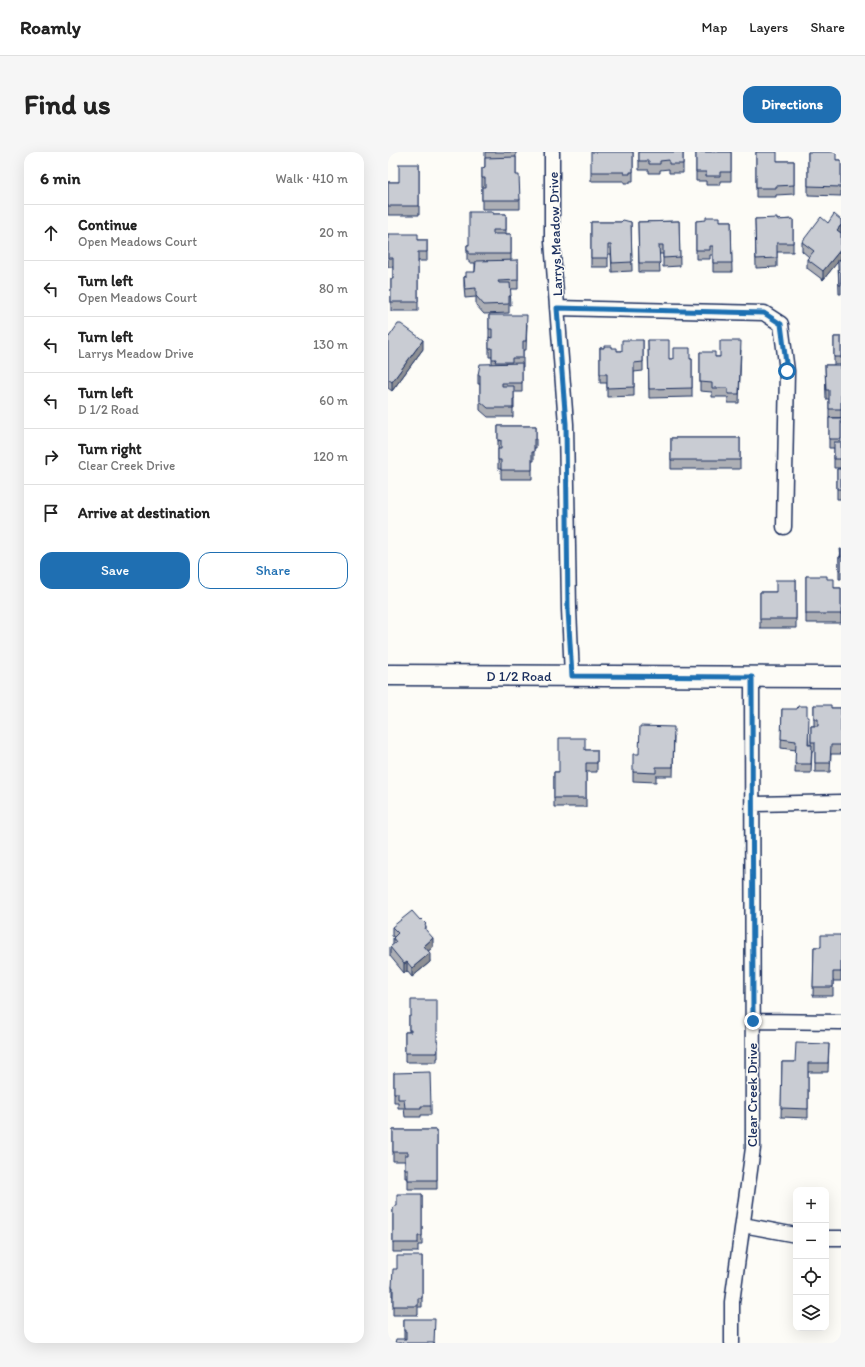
<!DOCTYPE html>
<meta charset="utf-8">
<style>
:root{--surface:#fff;--page:#f6f6f6;--text:#222;--muted:#767676;--line:#e0e0e0;--accent:#1f6fb2}
body{margin:0;font-family:Itim,sans-serif;background:var(--page);color:var(--text)}
.controls{position:absolute;right:12px;bottom:12px;display:grid;overflow:hidden;border-radius:8px;box-shadow:0 4px 16px #0002}
.controls button{width:36px;height:36px;display:grid;place-items:center;padding:0;border:0;border-bottom:1px solid var(--line);background:var(--surface);color:var(--text);font:20px sans-serif}
.stop{position:absolute;width:12px;height:12px;margin:-9px;border:3px solid #1f6fb2;border-radius:50%;background:#fff}
.stop.end{background:#1f6fb2;border-color:#fff;box-shadow:0 1px 4px #0008}
.list{margin:0;padding:0;list-style:none}
h2{display:flex;justify-content:space-between;align-items:center;height:52px;margin:0;padding:0 16px;font-size:17px}
h2 small{font-size:13px;font-weight:400;color:var(--muted)}
.list li{display:grid;grid-template-columns:26px 1fr auto;gap:12px;align-items:center;box-sizing:border-box;height:56px;padding:0 16px;border-top:1px solid var(--line)}
.list b{display:block;font-size:15px;white-space:nowrap}
.list p{margin:0;font-size:13px;white-space:nowrap;color:var(--muted)}
.list em{font-size:13px;font-style:normal;color:var(--muted)}
.actions{display:flex;gap:8px;padding:12px 16px}
.actions a{flex:1;padding:9px 0;border:1px solid var(--accent);border-radius:12px;text-align:center;font-size:14px;color:var(--accent)}
.actions .main{background:var(--accent);color:#fff}
.icon{flex:none;width:22px;height:22px;fill:none;stroke:currentColor;stroke-width:2;stroke-linecap:round;stroke-linejoin:round}
.map{position:relative;flex:none;width:453px;height:1191px;overflow:hidden;border-radius:12px}
header{display:flex;align-items:center;gap:24px;box-sizing:border-box;height:56px;padding:0 20px;background:var(--surface);border-bottom:1px solid var(--line)}
header strong{font-size:19px}
nav{display:flex;gap:22px;margin-inline-start:auto;font-size:14px}
.intro{display:flex;align-items:center;justify-content:space-between;box-sizing:border-box;height:96px;padding:0 24px}
h1{margin:0;font-size:28px}
.button{padding:10px 18px;border-radius:12px;background:var(--accent);color:#fff;font-size:14px;font-weight:700}
main{display:flex;gap:24px;padding:0 24px}
aside{flex:1;background:var(--surface);border-radius:12px;box-shadow:0 4px 16px #0002}
.map>svg:first-child{display:block}
.lines{fill:none;stroke-linecap:round;stroke-linejoin:round}
.minor-casing{stroke:#1b2f5e;stroke-width:17}
.secondary-casing{stroke:#1b2f5e;stroke-width:23}
.minor{stroke:#fdfcf7;stroke-width:14}
.secondary{stroke:#fdfcf7;stroke-width:20}
.wall{fill:#adafb5;stroke:#1b2f5e}
.shaded-wall{fill:#8d8f94;stroke:#1b2f5e}
.building{fill:#c9ccd3;stroke:#1b2f5e}
.route{stroke:#1f6fb2;stroke-width:5}
.labels{text-anchor:middle;stroke-width:3;stroke-linejoin:round;paint-order:stroke}
.street-label{font-size:14px;fill:#1b2f5e;stroke:#fdfcf7}
</style>
<header>
<strong>Roamly</strong>
<nav><a>Map</a><a>Layers</a><a>Share</a></nav>
</header>
<div class="intro"><h1>Find us</h1><a class="button">Directions</a></div>
<main>
<aside>
<h2>6 min<small>Walk · 410 m</small></h2>
<ul class="list">
<li><svg class="icon" aria-label="ahead" viewBox="0 0 24 24"><path d="M12 20V5M6 11l6-6 6 6"/></svg><div><b>Continue</b><p>Open Meadows Court</p></div><em>20 m</em></li>
<li><svg class="icon" aria-label="left" viewBox="0 0 24 24"><path d="M17 20v-9H6M10 6l-5 5 5 5"/></svg><div><b>Turn left</b><p>Open Meadows Court</p></div><em>80 m</em></li>
<li><svg class="icon" aria-label="left" viewBox="0 0 24 24"><path d="M17 20v-9H6M10 6l-5 5 5 5"/></svg><div><b>Turn left</b><p>Larrys Meadow Drive</p></div><em>130 m</em></li>
<li><svg class="icon" aria-label="left" viewBox="0 0 24 24"><path d="M17 20v-9H6M10 6l-5 5 5 5"/></svg><div><b>Turn left</b><p>D 1/2 Road</p></div><em>60 m</em></li>
<li><svg class="icon" aria-label="right" viewBox="0 0 24 24"><path d="M7 20v-9h11M14 6l5 5-5 5"/></svg><div><b>Turn right</b><p>Clear Creek Drive</p></div><em>120 m</em></li>
<li><svg class="icon" aria-label="arrive" viewBox="0 0 24 24"><path d="M6 21V4h12l-3 4 3 4H6"/></svg><div><b>Arrive at destination</b></div></li>
</ul>
<div class="actions"><a class="main">Save</a><a>Share</a></div>
</aside>
<div class="map">
<svg width="453" height="1191" viewBox="0 0 453 1191">
<rect width="100%" height="100%" fill="#fdfcf7"/>
<filter id="ink" filterUnits="userSpaceOnUse"><feTurbulence type="fractalNoise" baseFrequency=".025" numOctaves="2"/><feDisplacementMap in="SourceGraphic" scale="8" xChannelSelector="R" yChannelSelector="G"/><feConvolveMatrix kernelMatrix="1 2 1 2 8 2 1 2 1" color-interpolation-filters="sRGB"/></filter>
<g filter="url(#ink)">
<g class="lines">
<!-- minor casing -->
<g class="minor-casing">
<path id="minor" d="M164,0V89L178,272L181,457L184,524
M169,156L376,161L393,172L399,219L396,375
M365,652L453,650
M365,869L453,870
M355,1073L408,1083
M438,1086H453
M344,1191V1150L365,996L364,525"/>
</g>
<!-- secondary casing -->
<g class="secondary-casing">
<path id="secondary" d="M0,523L453,525"/>
</g>
<!-- minor -->
<use href="#minor" class="minor"/>
<!-- secondary -->
<use href="#secondary" class="secondary"/>
</g>
<!-- wall -->
<path class="wall" d="M97,0H128V23L132,48V57H94V16L97,15Z
M245,0V29H242V31H236V29H203V20Z
M251,0H295V21H281V17L272,18V21H261V18H251Z
M308,0H343V29H332V33H318V29H308Z
M368,0L389,9H406V42L388,43V45H368Z
M420,0L448,8H453V44L420,43Z
M31,12V63H0V30H11Z
M105,62H118V82H123V109L130,108V137H122L123,153H121V161L96,162L88,153V145L77,146L76,134V125L87,120V111H81V108H79V93H81Z
M367,67L389,68L405,67V100H389V115L368,116Z
M453,68V106L451,108H453V142H451L450,109L435,128L419,116V107L421,105L414,99V90L440,71Z
M291,69L292,114L275,115V102H271L272,120H251L250,70Z
M308,69H343L344,120H325V103H322V107H308Z
M203,70H243L244,119L224,120L223,102H220V115H203Z
M0,82L30,88H39V109H30V159H3V127H5V115H0Z
M101,163L139,172L138,198H135V215H134V240H126V256H125V265H100L92,258V232H90V223L104,212V205H101Z
M0,184L35,197L4,239L0,236Z
M446,185H453V266H441V247H438L437,213H446Z
M255,188V219L246,220V244L219,245V231H212V196H224L229,199H234Z
M260,188L281,207H304V245L261,246Z
M353,198L351,251H340V245H324V240L312,239V200L327,205H332Z
M441,266H453V316H446V296H441Z
M110,274H148V296H146V309H144V327H113V317H110Z
M283,286H352V317H283Z
M449,317H453V347H449Z
M453,397V427H451V405H452Z
M418,424L439,427L446,436H453V471H418Z
M408,428V476H372V440H388Z
M426,553L443,556H453V602H443L442,620H427V599H424L423,621H407L408,598L393,596L394,557L419,565L421,593H423V574H426Z
M286,584L285,624H268V630L245,629V620L251,602Z
M197,598H209V620H198V655H166V620H171Z
M4,775H38V778L45,795L40,799L42,810L24,825L19,819L16,821L2,804V795L5,793V786L6,785L4,784Z
M453,783V829H445V844H425L426,795H433Z
M21,864L49,890H50V906H49V910H17V880H21Z
M441,892L440,920H420V966L393,965L394,910H407Z
M6,921L43,954V963H33V965H17L16,956H10V950H6Z
M5,978H49V1037H20V1026H17V1009H5Z
M34,1042V1093H30V1100H5V1058L9,1054Z
M34,1104V1155H30V1163H5V1144H4V1135L9,1117Z
M16,1167L47,1191L16,1187Z"/>
<!-- shaded-wall -->
<path class="shaded-wall" d="M453,73V82L449,78Z
M453,97V106L435,128V119Z
M35,188V197L4,239V230Z
M45,786V795L36,803V794Z
M42,801V810L24,825V816Z
M19,810V819L16,821V812Z"/>
<!-- building -->
<path class="building" d="M203,0H245V20H242V22H236V20H203Z
M251,0H295V12H281V8L272,9V12H261V9H251Z
M308,0H343V20H332V24H318V20H308Z
M368,0H389V9H406V33L388,34V36H368Z
M420,0H448V8H453V35L420,34Z
M128,5V23H131L132,48H94V35H97V26H94V16L97,15V6Z
M11,12H31V54H0V30H11Z
M81,60H105V62H118V78H105V82H123V102H81V99H79V93H81Z
M446,62L453,68V73L449,78L453,81V97L435,119L419,107L426,99L414,90L433,65L440,71Z
M318,65H332V69H343L344,111H325V94H322V98H308V69L318,68Z
M389,66V68L405,67V91H389V106L368,107L367,67Z
M235,68L243,70L244,110L224,111L223,93H220V106H203V70H233Z
M291,69L292,105L275,106V93H271L272,111H251L250,70Z
M0,82H30V88H39V100H30V150H3V127H5V106H0Z
M130,108V128L110,129L111,131H122L123,144H121V152L96,153L88,144V136L77,137L76,125H78V120H87L88,109Z
M450,108H453V133H451Z
M101,163H139L138,189H135V206H124V210H107L108,207H104V196H101V185L104,186V177H101Z
M10,172H13L35,188L4,230L0,227V184L1,185Z
M446,185H453V205H446Z
M234,188H255V210L246,211V235L219,236V222H212V196H216V194H224V196H229V199H234Z
M260,188H281V207H285V196H302V207H304V236L261,237Z
M332,189H353L351,242H340V236H324V231L312,230V200H327V205H332Z
M134,211V231H114V234H126V247H125V256H100L92,249V223H90L92,212Z
M437,213H453V257H441V238H438Z
M441,266H453V287H441Z
M110,274H148V287H146V300H144V318H113V308H110V297H113V288L110,289Z
M283,286H352V308H283Z
M446,290H453V307H446Z
M449,317H453V337H449Z
M452,397H453V418H451V405H453Z
M418,424H439V427H446V436H453V462H418Z
M388,428H408V467H372V440H388Z
M426,553H443V556H453V593H443L442,611H427V590H423V574H430V567H426Z
M410,554H419V565H421L420,593H424L423,612H407L408,589L393,587L394,557H409Z
M252,574L286,575L285,615H268V621L245,620V602H251Z
M171,586H197V598H209V611H198V646H166V620H171Z
M24,759L32,768L33,767L38,772L37,773L38,775L37,777L45,786L36,794L42,801L24,816L19,810L16,812L2,795L8,790L5,786L10,781L4,775Z
M433,783H453V820H445V835H425L426,795H433Z
M23,848H49V890H50V897H49V901H17V880H23V878H21V864H23Z
M408,891L441,892L440,911H420V957L393,956L394,910H407Z
M42,920L43,954H33V956H17L16,947H10V941H6V921Z
M5,978H49V1028H20V1017H17V1003H20V1000H5Z
M9,1042H34V1084H30V1091H5V1058L6,1054H9Z
M9,1104H34V1146H30V1154H5V1135H4L5,1117H9Z
M16,1167H47L46,1191H7L8,1187H18V1179H16Z"/>
</g>
<g class="lines" filter="url(#ink)">
<!-- route -->
<path class="route" d="M365,869L364,525L184,524L180,458L178,272L169,156L376,161L393,172L399,219"/>
</g>
<g class="labels">
<!-- street labels -->
<g class="street-label">
<text transform="translate(167 82) rotate(-92)" y="5">Larrys Meadow Drive</text>
<text x="131" y="529">D 1/2 Road</text>
<text transform="translate(364 943) rotate(-90)" y="5">Clear Creek Drive</text>
</g>
</g>
</svg>
<div class="controls">
<button>+</button>
<button>−</button>
<button><svg class="icon" aria-label="locate" viewBox="0 0 24 24"><circle cx="12" cy="12" r="6"/><path d="M12 2v4M12 18v4M2 12h4M18 12h4"/></svg></button>
<button><svg class="icon" aria-label="layers" viewBox="0 0 24 24"><path d="M12 4l9 5-9 5-9-5zM3 14l9 5 9-5"/></svg></button>
</div>
<div class="stop" style="left:399px;top:219px"></div>
<div class="stop end" style="left:365px;top:869px"></div>
</div>
</main>
